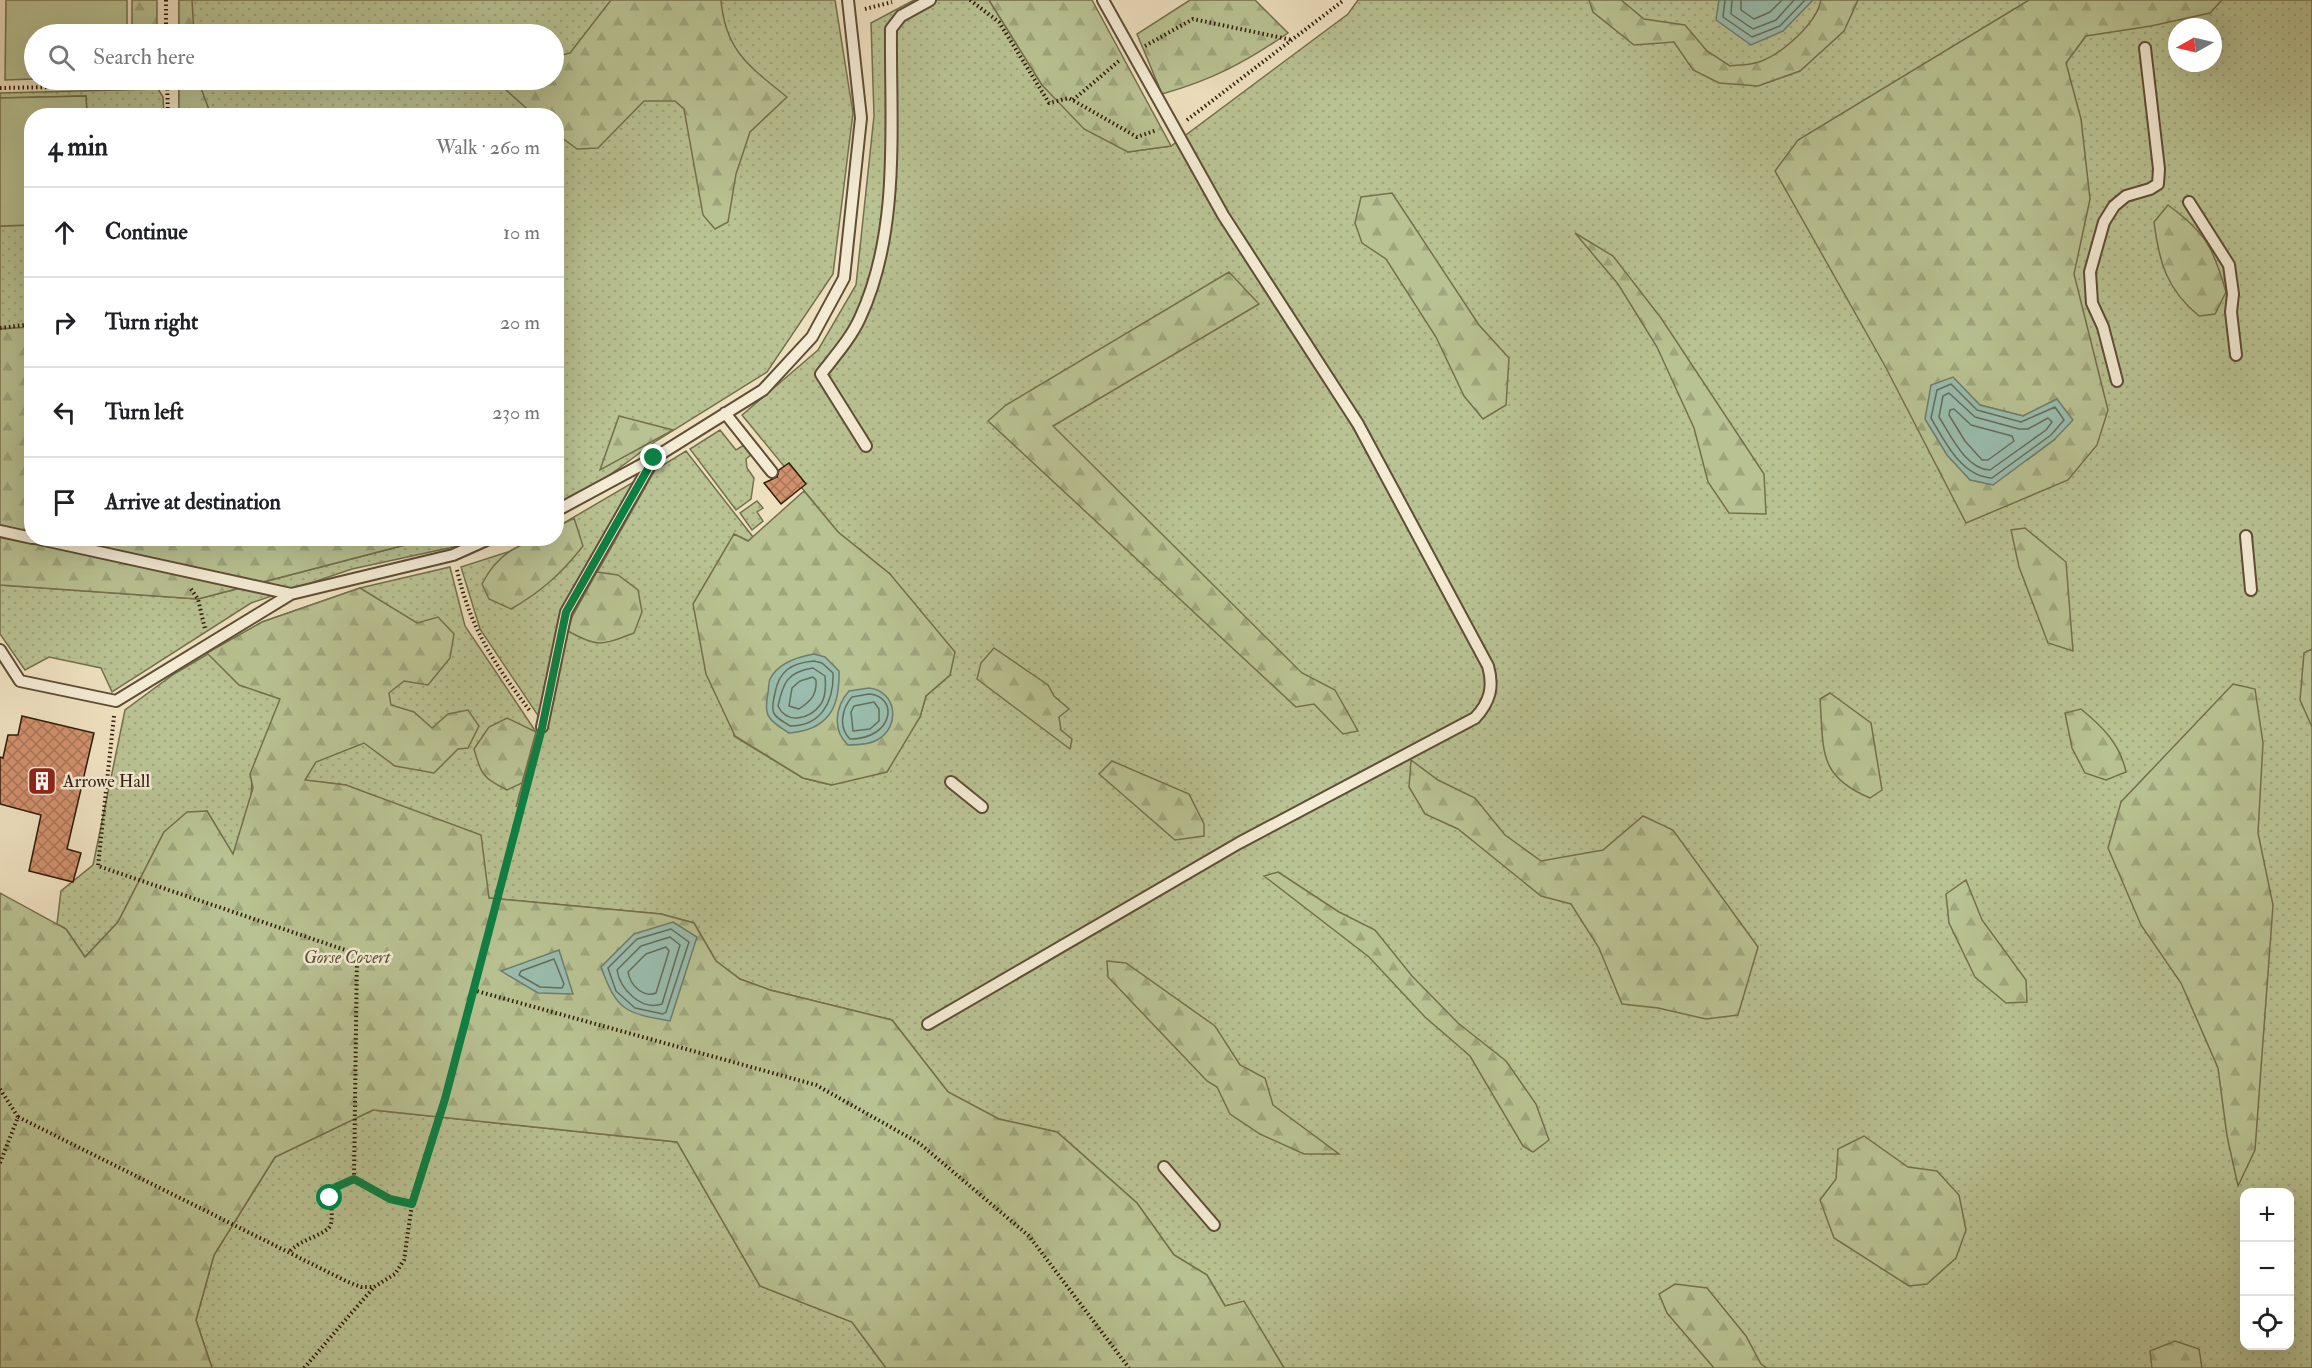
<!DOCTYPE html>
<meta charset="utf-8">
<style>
:root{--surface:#fff;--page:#f2f2f2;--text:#202124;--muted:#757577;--line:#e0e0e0}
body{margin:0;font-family:"IM FELL Double Pica",serif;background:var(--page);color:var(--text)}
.controls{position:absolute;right:18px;bottom:18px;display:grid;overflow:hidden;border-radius:12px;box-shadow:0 6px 24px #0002}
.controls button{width:54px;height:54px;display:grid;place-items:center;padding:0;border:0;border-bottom:2px solid var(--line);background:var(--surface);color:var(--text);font:30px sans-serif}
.compass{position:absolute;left:2168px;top:18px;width:54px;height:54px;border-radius:50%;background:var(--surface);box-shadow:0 6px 24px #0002;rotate:262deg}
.stop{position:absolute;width:18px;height:18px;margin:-14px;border:4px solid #0b8043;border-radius:50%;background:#fff}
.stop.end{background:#0b8043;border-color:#fff;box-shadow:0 2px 6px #0008}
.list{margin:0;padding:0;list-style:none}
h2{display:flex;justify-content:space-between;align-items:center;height:78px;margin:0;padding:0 24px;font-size:26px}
h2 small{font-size:20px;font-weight:400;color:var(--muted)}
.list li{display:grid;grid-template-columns:39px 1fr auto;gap:18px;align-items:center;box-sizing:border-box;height:90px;padding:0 24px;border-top:2px solid var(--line)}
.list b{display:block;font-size:22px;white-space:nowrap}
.list em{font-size:20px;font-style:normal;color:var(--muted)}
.icon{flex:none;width:33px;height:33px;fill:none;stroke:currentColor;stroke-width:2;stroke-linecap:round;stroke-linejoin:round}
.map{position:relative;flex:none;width:2312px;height:1368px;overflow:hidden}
.search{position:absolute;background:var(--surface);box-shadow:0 6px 24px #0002;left:24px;top:24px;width:540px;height:66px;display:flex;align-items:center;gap:15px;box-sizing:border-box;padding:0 21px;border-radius:33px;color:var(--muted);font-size:22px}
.panel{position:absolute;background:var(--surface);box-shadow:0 6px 24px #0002;left:24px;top:108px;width:540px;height:438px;border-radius:24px}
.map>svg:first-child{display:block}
.green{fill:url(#green-dots);stroke:#74704c;stroke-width:1.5;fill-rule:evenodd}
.forest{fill:url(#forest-firs);stroke:#74704c;stroke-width:1.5;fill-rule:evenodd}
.pitch{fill:#b9c292;stroke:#74704c;stroke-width:1.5}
.water{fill:#9abdae;stroke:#6f7d6b;stroke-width:1.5}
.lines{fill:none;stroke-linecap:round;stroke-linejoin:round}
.shore{stroke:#646d5a;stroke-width:1.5}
.building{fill:url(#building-cross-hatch);stroke:#2f1d07;stroke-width:1.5}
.service-casing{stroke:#5f4e35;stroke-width:14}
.path{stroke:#2f1d07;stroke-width:4;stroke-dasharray:1.5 3;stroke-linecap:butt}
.service{stroke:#f4ebd5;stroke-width:10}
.route{stroke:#0b8043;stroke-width:8}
.labels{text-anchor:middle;stroke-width:5;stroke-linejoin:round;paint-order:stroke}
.poi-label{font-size:18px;fill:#2f1d07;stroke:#f4ebd5;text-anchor:start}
.park-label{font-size:18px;font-style:italic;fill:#584f31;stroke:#f4ebd5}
</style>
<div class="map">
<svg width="2312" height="1368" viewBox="0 0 2312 1368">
<defs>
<pattern id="green-dots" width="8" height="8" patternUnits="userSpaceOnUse" patternTransform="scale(1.5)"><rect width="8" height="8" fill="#b9c292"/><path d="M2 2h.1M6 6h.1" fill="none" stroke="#9fa67c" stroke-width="1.8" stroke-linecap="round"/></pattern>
<pattern id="forest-firs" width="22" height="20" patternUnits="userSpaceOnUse" patternTransform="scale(1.5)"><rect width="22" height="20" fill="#b9c292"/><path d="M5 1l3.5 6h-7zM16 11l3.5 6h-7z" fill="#9fa67c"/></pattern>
<pattern id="building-cross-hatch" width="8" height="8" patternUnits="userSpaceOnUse" patternTransform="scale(1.5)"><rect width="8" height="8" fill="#d0906c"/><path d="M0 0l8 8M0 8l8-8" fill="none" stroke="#a97557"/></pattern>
</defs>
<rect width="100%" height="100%" fill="#eee0bf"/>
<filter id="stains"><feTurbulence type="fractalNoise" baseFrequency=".00333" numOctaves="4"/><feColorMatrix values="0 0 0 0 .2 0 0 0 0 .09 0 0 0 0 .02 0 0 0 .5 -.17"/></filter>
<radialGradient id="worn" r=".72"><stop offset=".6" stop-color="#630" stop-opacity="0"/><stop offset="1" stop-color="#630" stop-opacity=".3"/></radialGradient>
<!-- green -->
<path class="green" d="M179,0H835L853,113L833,274L767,372L656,441L596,485L557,505L556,116H179V80H554V34H179Z
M914,0H989L1042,85L1128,152L1171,146L1348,14L1358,0H2312V1368H1284L1244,1302L1225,1306L1207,1275L1174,1255L1137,1203L1057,1132L998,1119L948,1092L892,1020L770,990L740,979L716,961L694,923L661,914L489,898L346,785L251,774C255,802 242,828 233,855L207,811L164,832L118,922L85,957L66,929L57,924L61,891L93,865L125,710L174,674L262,622L360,588L450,567L465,626L536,732L516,807L572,617L655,470L686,451L753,537L748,541L734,534V736L803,778L831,785L920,717L926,696L950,675L890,574L838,532L742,415L818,350L856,285L874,116L871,23ZM2177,27H2213V63H2177ZM2244,1192H2290V1346H2244Z
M158,89L163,97L164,115H87L86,96L0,98V93Z
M31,225V327L0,329V226Z
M720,430L736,450L744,445L752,454L746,459L747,468L754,478L751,499L736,510L690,449Z
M637,480L564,611L539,717L480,629L461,567L511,551L535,539L556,538L557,527Z
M757,501L763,508L757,512L763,521L752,530L740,513Z
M428,539H476L458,546L352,569L251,603L112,692L101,668L49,657L25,670L0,634V585L198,599Z
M373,1110L677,1142L760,1286L852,1322L886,1368H212L196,1320L214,1255L275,1157Z"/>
<!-- forest -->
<path class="forest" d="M132,0H157V34H132Z
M179,0H192L194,34H179Z
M611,0H721C725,51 750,67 787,97L750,132L736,174L728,222L715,229L703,215L684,109L675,101H644L598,148L577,149L557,134L556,116L534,115L506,90L505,80H554V57L570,53Z
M989,0H1092L1171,146L1128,152L1084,129L1042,85Z
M1190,0H1255L1288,33C1246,62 1212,80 1162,94L1137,34Z
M1589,0H1621L1644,19L1685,25L1707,51L1730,66C1739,65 1750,65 1759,62C1782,54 1816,24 1821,0H1858L1844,31L1800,71L1758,86L1719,83L1693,70L1674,42L1634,45L1593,12Z
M2029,0H2222L2210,13L2151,26L2086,36L2066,63L2081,119L2090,199L2074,274L2108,410L2097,445L2068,480L1966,523L1885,366L1775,171L1798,140ZM2057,399L2055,439L2027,460L1980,405L2023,416Z
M179,80H198L211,115H179Z
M1392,193L1479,325L1509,358L1506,405L1483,419L1464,396L1436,337L1386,259L1362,243L1355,223L1361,197Z
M2168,205C2206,233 2213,247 2226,292L2215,314L2199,316C2166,289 2159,261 2154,222Z
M1575,233L1613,256L1661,318L1764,474L1766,514L1729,513L1708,482L1694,428L1657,347L1618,284Z
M1229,272L1259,304L1053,426L1302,673L1335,690L1358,731L1343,734L1314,704L1296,707L988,421L1006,405Z
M31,327L32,538L428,539L198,599L0,585V329Z
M619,416L673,430L600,470Z
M804,491L838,532L890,574L955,652L950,675L926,696L920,717L887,772L832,785L803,778L735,736L706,674L693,604L734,534L748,541Z
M574,518L583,546C562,573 541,592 511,609L489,599L482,584C497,554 523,538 556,538L557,527Z
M2025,528L2066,562L2073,651L2048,643L2019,567L2011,530Z
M597,572L618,575L638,590L642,612L634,633C602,645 598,648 568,631L572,617Z
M360,588L417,623L438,617L454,634L450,658L428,685L404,681L389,693L391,705L414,712L432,728L448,714L468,710L479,726L468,748L458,749L434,773L395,766L364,743L316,762L305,780L346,785L481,835L489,898L661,914L694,923L716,961L740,979L770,990L892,1020L948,1092L999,1119L1057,1132L1137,1203L1174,1255L1207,1275L1225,1306L1244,1301L1284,1368H886L852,1322L760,1286L677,1142L373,1110L275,1157L214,1255L196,1320L212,1368H0V893L66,929L85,957L118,922L164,832L187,812L207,811L233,854L253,788L250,774L280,699L239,685L207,653L262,622Z
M994,648L1048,685L1054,696L1069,709L1059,717L1061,730L1072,739L1070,749L977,679L981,663Z
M2312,649V727L2300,700L2304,653Z
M2233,684L2255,689L2263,743L2258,833L2273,905L2255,1150L2238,1186L2227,1136L2218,1068L2181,983L2141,925L2108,848L2121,802Z
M1830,693L1871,723L1882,790L1870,798C1817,776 1824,750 1820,699Z
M2081,709C2103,727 2120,744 2126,772L2106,780L2085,773L2072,748L2065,713Z
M507,718L536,732L522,783L507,790C483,778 481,775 474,749L489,727Z
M1411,760L1438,780L1475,798L1505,835L1541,861L1603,850L1643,816L1673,830L1758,947L1738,1015L1706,1019L1658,1008L1622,1004L1599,948L1571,904L1541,896L1458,829L1425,814L1409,787Z
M1112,761L1189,794L1204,824V836L1175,840L1099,774Z
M1278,872L1339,912L1375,930L1412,976L1458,1023L1506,1061L1536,1104L1549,1140L1533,1152L1523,1146L1470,1056L1425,1017L1369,957L1264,876Z
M1966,880L1982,920L2026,980L2027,1002L2006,1003L1975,977L1949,923L1946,894Z
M1107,961L1126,963L1215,1026L1240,1065L1265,1078L1273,1105L1339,1154H1304L1260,1134L1230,1114L1217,1087L1207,1081L1108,977Z
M1864,1136L1908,1167L1937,1171L1959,1195L1966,1230L1956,1258L1927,1284L1909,1286L1834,1238L1820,1200L1836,1179L1838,1149Z
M1675,1284L1707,1288L1746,1336L1761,1364L1767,1368H1714L1667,1313L1659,1294Z
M2175,1341L2199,1349L2202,1368H2152L2150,1351Z"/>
<!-- pitch -->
<path class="pitch" d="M6,0H127V34H34V79L5,80Z
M86,96L87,115L32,116L31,225L0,226V98Z"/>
<!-- water -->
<path class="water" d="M1719,0H1813L1783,31L1751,45L1716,20Z
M1953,377L1980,405L2023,416L2057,399L2073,420L2055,439L1993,485L1970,480L1947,455L1925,419L1931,385Z
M814,654L825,657L839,671C840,708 828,730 789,733C769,720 763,717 768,693C769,688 768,684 770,679C778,663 797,657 814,654Z
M869,688C897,691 901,727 877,740C869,745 857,745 848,745C832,730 835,707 849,691Z
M673,922L697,937L670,1021C625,1013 617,1011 601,967L634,934Z
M559,950L573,994L538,993L501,971Z"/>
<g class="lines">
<!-- shore -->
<path class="shore" d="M1725,0L1723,17L1752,37L1780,26L1805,0
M1732,0L1731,14L1753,29L1776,20L1794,0
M1741,0V10L1754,19L1770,12L1782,0
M1951,384L1977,410L2021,422L2055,407L2064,420L2051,435L1992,478C1962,477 1945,442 1931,418L1937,390Z
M1949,393L1975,417L2019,429H2028L2048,418L2052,422L2046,430L1990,470C1966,469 1951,436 1939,417L1943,396Z
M1950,410L1954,409L1971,425L2012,436L2014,441L1988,460H1982L1965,441L1949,415Z
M814,661L822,663L833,673C834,702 821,726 790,726C772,715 770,714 775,693C779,671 791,663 814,661Z
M813,668L825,676C826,686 826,696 821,704C810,719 787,725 778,706C783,683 787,672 813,668Z
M813,677L816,680C817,695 811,701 799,709L789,706L792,688L800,681Z
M869,694C899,696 894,739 850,739C838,728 842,708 852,697Z
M874,702L879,709V721L870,729L853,731L851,712L854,706Z
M671,929L689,942L666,1012L663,1014L635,1008L616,991L608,968L637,939Z
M670,937L680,945L662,1004C641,1011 620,989 617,970L641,946Z
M666,947L669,951L656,993C643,998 630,985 628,972L646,954Z
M554,959L564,984L562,988L540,987L519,975L521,971Z"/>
</g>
<!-- building -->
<path class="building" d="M789,463L806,484L781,504L764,483L777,477L779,470Z
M22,716L94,733L67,849L81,853L73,882L29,871L41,815L0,804V757L3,758L8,735H18Z"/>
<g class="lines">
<!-- service casing -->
<g class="service-casing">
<path id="service" d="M2189,202L2229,265L2233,294L2231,312L2236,355
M2117,381L2103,327L2092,303L2090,272L2104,222L2114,206L2126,196L2150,189L2158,184L2159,169L2145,48
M725,413L772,472
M866,446L821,374C835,356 851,338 860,318C901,230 890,122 891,29L901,16L930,0
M556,511L654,458L763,390L812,337L844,278L861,118L848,0
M0,531L32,538
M2246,536L2251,590
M35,538L291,594
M0,650L20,681L116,701L291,594L453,555L491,538
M542,727L566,612L654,458
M951,782L982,807
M928,1024L1239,843L1475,718C1490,702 1494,687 1488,666L1358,424L1223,215L1103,0
M1164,1167L1214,1225"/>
</g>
<!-- path -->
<path class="path" d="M166,0V34
M970,0L999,22L1049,103L1069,98L1137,137L1157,130
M865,9L892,2
M1145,46L1193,19L1292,40
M167,80L168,116
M0,88L167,85
M1073,100L1120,60
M1187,120L1344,0
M0,328L32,324
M457,570C471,630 494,663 530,711
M191,589L198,599L205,629
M114,716L98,866L357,954L354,1179L341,1183L332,1191C330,1202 333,1213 331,1224C329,1234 300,1239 289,1252
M473,990L816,1085L919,1143L1029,1236L1129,1368
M0,1089L18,1117
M0,1163L18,1117L346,1281L361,1287H374L395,1274L404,1260L412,1204L445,1099L538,741
M354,1179L390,1199L412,1204
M304,1368L374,1287"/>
<!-- service -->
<use href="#service" class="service"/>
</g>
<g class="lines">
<!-- route -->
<path class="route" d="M330,1198L336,1187L354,1179L390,1199L412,1204L445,1099L542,728L566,612L654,458"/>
</g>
<!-- icons -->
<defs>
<g id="building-square" transform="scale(1.5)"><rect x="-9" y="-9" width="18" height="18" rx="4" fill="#8f2418" stroke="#f4ebd5"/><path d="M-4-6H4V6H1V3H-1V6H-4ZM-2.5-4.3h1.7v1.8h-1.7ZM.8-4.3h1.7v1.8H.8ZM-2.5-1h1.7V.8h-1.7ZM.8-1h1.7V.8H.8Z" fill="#fff"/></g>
</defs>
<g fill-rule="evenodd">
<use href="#building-square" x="42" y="781"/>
</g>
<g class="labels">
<!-- poi labels -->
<g class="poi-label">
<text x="63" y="787">Arrowe Hall</text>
</g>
<!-- park labels -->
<g class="park-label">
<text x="347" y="963">Gorse Covert</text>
</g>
</g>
<rect width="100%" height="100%" filter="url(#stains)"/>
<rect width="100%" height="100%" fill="url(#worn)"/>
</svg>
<div class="controls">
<button>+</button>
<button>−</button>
<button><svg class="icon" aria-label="locate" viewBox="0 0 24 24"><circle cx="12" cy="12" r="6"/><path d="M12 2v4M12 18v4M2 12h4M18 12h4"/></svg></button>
</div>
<svg class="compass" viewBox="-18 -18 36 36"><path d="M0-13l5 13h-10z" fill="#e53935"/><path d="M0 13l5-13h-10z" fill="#757577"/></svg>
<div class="stop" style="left:330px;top:1198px"></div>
<div class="stop end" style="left:654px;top:458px"></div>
<div class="search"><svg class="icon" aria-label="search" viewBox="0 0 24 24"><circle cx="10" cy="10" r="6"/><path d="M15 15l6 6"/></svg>Search here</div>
<section class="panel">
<h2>4 min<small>Walk · 260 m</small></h2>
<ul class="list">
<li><svg class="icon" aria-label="ahead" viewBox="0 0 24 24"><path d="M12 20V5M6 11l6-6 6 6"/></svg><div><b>Continue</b></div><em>10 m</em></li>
<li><svg class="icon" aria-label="right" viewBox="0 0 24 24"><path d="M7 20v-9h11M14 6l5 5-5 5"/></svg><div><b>Turn right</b></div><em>20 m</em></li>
<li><svg class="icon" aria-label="left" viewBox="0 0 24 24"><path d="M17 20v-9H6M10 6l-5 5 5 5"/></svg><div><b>Turn left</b></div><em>230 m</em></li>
<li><svg class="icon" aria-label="arrive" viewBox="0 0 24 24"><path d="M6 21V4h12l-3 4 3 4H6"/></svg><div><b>Arrive at destination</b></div></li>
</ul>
</section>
</div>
